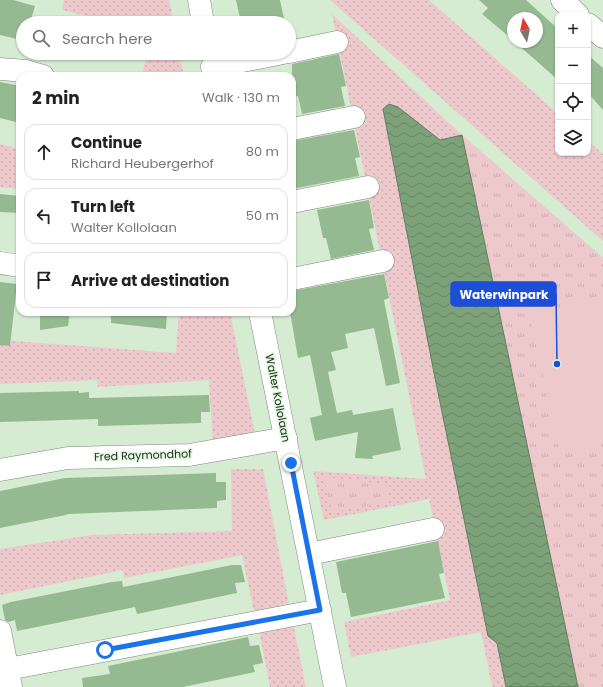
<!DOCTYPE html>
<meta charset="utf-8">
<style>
:root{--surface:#fff;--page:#f6f6f6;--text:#222;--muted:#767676;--line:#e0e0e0}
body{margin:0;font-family:Poppins,sans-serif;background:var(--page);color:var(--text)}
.controls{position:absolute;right:12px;top:12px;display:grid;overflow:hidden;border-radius:8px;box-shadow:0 1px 3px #0004}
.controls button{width:36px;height:36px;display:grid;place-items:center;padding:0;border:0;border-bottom:1px solid var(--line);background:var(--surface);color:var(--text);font:20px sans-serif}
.compass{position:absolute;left:507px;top:12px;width:36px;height:36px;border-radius:50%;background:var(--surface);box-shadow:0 1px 3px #0004;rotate:351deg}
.stop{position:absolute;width:12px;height:12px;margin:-9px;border:3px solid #1a73e8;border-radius:50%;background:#fff}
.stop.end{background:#1a73e8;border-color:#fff;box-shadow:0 1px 4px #0008}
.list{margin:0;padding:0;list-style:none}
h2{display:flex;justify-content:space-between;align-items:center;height:52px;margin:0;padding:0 16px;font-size:17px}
h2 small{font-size:13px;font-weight:400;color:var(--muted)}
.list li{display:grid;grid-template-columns:26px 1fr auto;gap:12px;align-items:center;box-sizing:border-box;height:56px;margin:0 8px 8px;padding:0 8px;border:1px solid var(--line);border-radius:12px}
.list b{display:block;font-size:15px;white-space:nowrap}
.list p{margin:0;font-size:13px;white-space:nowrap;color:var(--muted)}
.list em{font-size:13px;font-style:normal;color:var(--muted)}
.icon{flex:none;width:22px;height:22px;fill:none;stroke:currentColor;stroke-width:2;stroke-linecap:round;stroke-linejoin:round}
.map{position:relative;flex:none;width:603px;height:687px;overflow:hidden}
.search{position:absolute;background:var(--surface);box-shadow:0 1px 3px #0004;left:16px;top:16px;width:280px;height:44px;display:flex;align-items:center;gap:10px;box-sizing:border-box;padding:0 14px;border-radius:22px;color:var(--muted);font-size:15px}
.panel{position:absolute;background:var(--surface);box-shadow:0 1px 3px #0004;left:16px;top:72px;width:280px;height:244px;border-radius:12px}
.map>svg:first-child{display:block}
.grass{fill:url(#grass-dots)}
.park{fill:url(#park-tufts)}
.garden{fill:#eec9cb}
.water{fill:url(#water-waves);stroke:#637e60}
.building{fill:#95ba91}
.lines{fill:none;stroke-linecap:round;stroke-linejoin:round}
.minor-casing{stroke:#798d77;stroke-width:23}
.minor{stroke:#fff;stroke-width:22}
.route{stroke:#1a73e8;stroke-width:5}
.labels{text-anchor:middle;stroke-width:3;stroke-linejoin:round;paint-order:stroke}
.street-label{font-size:11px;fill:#252e25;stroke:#e2f8df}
.leader{fill:none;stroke:#1d4ed8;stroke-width:1.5}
.callout-dot{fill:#1d4ed8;stroke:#e2f8df;stroke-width:1.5}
.callout{fill:#1d4ed8;stroke:#1d4ed8;stroke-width:1.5}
.callout-label{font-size:12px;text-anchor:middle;font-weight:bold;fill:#fff}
</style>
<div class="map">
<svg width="603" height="687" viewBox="0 0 603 687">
<defs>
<pattern id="grass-dots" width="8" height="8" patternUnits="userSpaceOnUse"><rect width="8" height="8" fill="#eec9cb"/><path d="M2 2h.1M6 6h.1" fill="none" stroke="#ccadae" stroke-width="1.8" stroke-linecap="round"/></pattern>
<pattern id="park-tufts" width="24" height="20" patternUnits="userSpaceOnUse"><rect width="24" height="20" fill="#eec9cb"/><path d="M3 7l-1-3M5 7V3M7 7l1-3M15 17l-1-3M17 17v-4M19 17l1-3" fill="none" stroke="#ccadae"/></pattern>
<pattern id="water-waves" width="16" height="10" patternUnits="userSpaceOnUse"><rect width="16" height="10" fill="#7da179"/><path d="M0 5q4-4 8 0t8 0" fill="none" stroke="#668463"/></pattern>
</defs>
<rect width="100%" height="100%" fill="#d5ebd2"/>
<!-- grass -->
<path class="grass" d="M64,0H169L174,23H115L62,10Z
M330,0H429L558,114V153H588V141L603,154V241Z
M332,14L462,135L603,258V476L534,470L462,136L440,140L398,107L506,687H492L481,632L351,657L344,622L450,600L429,499L324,520L313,471L426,479Z
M147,53H179L184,76H142Z
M0,144L20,149V189L0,187Z
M179,312H230L255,434L213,443L209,380L98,387L97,380L0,384V340L176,353Z
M231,469H263L289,604L254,611L242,555L124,578L123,570L0,595V549L92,535L232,531Z
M293,623L306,687H270L259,631Z"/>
<!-- park -->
<path class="park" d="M462,135L603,258V687H578Z
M324,477L386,484L390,502L332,512Z"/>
<!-- garden -->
<path class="garden" d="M603,298V444L560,453L529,314Z"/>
<!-- water -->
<path class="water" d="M389,104L398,107L440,140L462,135L578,687H506L497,643L488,636L434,373L383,109Z"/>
<!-- building -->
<path class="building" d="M0,0H13L35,6L30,23H21L17,39L0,35Z
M236,0H280L285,23H241Z
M479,0H526L558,29V80L515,42H537V18H513V40L482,14L488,8Z
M339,54L346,86L341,87L345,106L302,114L298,96L292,97V64Z
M588,55L603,68V110L588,93Z
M0,82L20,86V123L0,118Z
M354,130L360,157L355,158L359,176L292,189V141Z
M0,194L20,196V213L0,212Z
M369,200L374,228L369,229L374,250L331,259L326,238H323L317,210Z
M384,274L389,298L384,300L400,383L386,386L374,328L345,334L348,348L331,352L336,370L328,372L337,413L352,410L353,415L393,408L401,450L372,456L373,459L355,458L358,432L315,441L310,418L322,415L310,355L298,358L290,312H292V291Z
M0,282L17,284L10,346L0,345Z
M40,312H70L68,326L40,330Z
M111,312H167L166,329L111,323Z
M79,391V393L89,392V398L209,395L210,412H201V423L98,426V419L0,422V393Z
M216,473V482H226V500L217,501V508L68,514L66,515L0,528V491L65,478Z
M438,541L444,573L439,574L445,598L351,617L346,593H342L336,562Z
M232,565H241L245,582L235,583L237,593L137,614L135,607L17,631L15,620L8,622L5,620L2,605L11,602L112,582L122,581L123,587Z
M248,637L250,646L259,645L263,663L253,665L255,672L183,687H83L82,678L110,674L108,666Z"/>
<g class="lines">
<!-- minor casing -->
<g class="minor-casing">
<path id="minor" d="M199,0L203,23
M562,0L578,15
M588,24L603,37
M289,52L337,42
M212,67L283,53
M0,69L26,71L43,76
M292,129L354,117
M292,202L368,187
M0,263L20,266
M292,279L383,261
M260,312L335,687
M0,470L68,458L189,455L286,438
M309,554L433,529
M0,631L11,687
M8,669L320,610"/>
</g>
<!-- minor -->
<use href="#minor" class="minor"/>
</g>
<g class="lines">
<!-- route -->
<path class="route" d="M105,650L320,610L291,463"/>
</g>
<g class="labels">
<!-- street labels -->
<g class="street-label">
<text transform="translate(278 398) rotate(79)" y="4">Walter Kollolaan</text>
<text transform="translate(143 455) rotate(-2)" y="4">Fred Raymondhof</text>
</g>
</g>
<!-- callouts -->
<path class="leader" d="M557 364L556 294"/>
<circle class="callout-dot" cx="557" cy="364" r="4"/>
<rect class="callout" x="451" y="282" width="105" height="24" rx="4"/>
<g class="callout-label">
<text x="504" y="299">Waterwinpark</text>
</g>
</svg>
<div class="controls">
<button>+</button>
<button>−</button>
<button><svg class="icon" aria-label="locate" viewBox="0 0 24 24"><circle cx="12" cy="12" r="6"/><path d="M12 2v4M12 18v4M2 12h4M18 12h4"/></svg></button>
<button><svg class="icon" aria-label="layers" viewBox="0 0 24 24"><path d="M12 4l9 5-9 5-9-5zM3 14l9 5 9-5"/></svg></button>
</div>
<svg class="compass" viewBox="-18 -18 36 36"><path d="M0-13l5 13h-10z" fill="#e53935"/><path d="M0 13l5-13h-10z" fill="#767676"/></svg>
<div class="stop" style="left:105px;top:650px"></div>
<div class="stop end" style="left:291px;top:463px"></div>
<div class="search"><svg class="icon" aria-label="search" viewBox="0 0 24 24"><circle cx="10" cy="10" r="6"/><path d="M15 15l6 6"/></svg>Search here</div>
<section class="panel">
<h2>2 min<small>Walk · 130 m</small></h2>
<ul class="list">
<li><svg class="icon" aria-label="ahead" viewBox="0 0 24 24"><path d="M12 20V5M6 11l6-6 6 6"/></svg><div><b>Continue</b><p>Richard Heubergerhof</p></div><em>80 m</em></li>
<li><svg class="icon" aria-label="left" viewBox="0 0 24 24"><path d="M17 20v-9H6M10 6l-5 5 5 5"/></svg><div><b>Turn left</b><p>Walter Kollolaan</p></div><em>50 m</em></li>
<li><svg class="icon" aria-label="arrive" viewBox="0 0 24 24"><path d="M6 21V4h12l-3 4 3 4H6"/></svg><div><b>Arrive at destination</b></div></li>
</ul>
</section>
</div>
